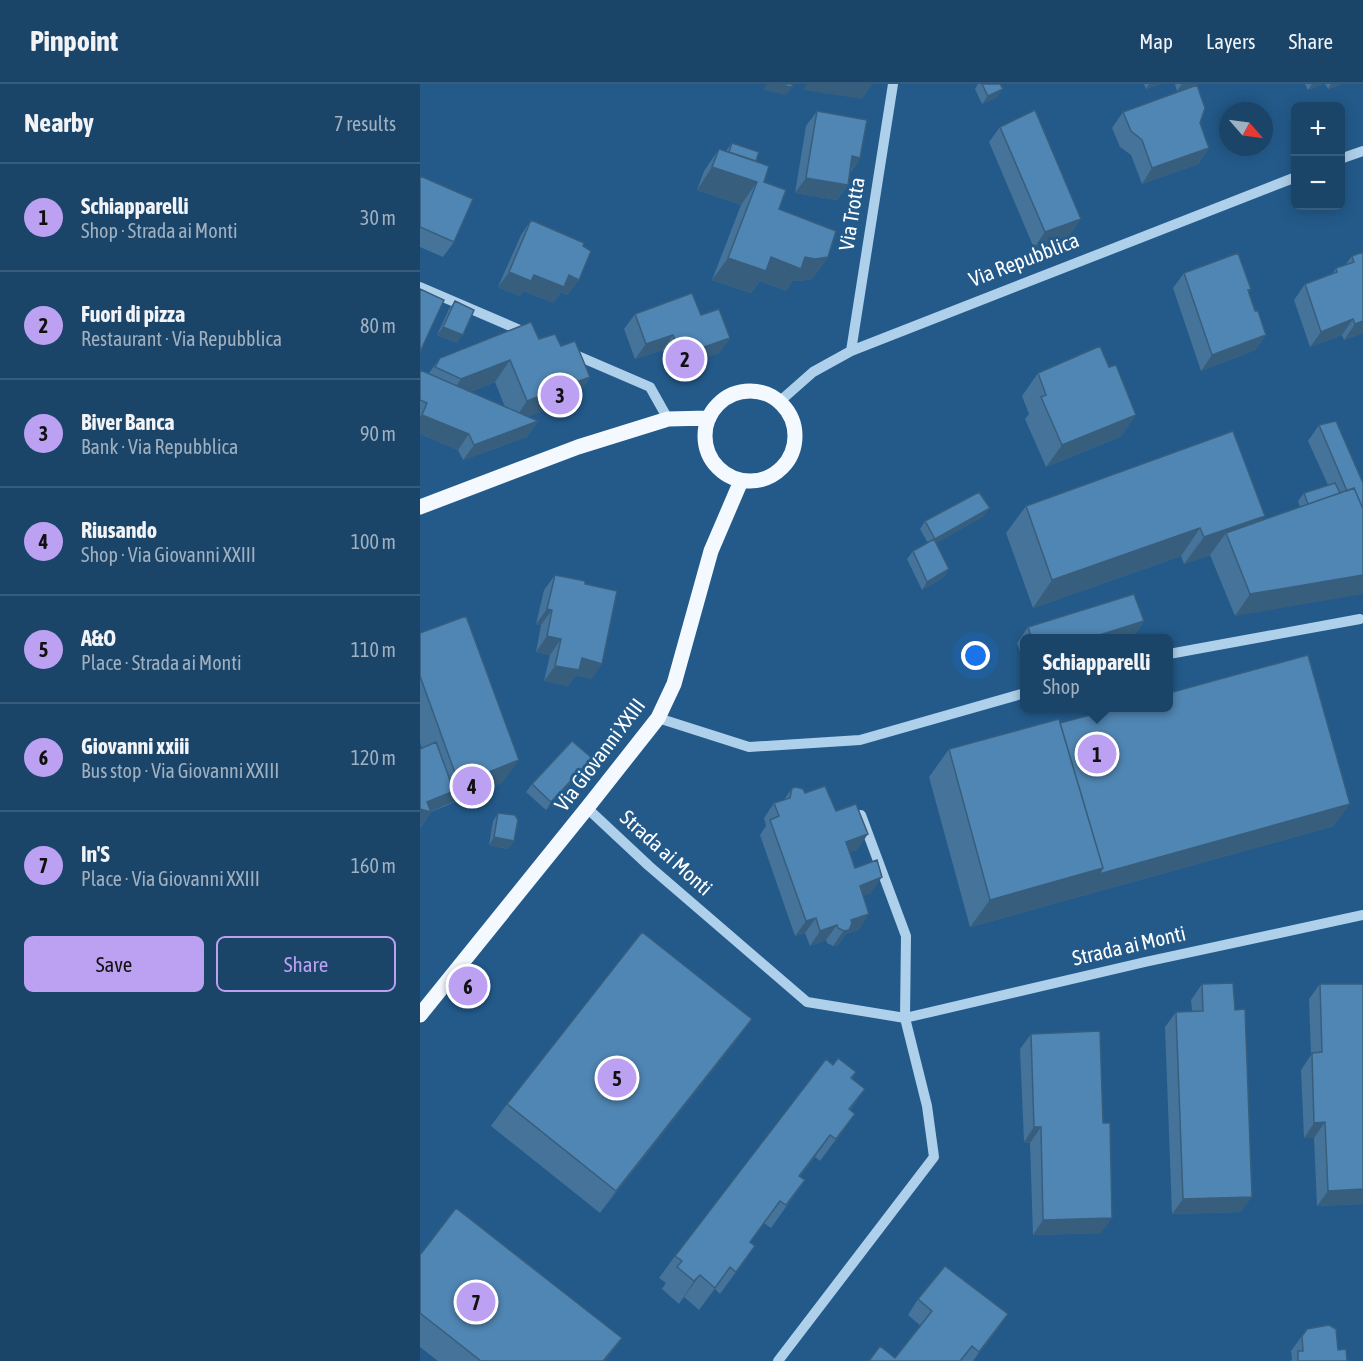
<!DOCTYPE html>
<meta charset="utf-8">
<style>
:root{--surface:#1a4468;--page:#234b6e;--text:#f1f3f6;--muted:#9fb0c0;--line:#385c7c;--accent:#bca0f2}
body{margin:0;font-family:"Asap Condensed",sans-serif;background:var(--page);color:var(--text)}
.controls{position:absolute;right:18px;top:18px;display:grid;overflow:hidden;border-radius:9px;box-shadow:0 3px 15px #0003}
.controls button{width:54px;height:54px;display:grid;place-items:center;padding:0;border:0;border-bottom:2px solid var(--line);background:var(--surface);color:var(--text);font:30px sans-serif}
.compass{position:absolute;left:799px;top:18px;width:54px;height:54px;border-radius:50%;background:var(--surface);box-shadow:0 3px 15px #0003;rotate:118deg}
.you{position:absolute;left:556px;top:572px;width:21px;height:21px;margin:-15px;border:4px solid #fff;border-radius:50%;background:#1a73e8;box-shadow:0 0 0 9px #1a73e833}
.badge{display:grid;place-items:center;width:39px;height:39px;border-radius:50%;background:var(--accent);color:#111;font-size:20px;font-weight:700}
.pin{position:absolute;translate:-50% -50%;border:3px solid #fff;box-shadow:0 2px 6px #0006}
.popup{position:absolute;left:600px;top:550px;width:153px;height:78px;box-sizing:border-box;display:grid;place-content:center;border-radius:9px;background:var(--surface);filter:drop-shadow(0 2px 4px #0005);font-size:20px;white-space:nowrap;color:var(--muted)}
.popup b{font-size:22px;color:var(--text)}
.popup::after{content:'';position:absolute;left:50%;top:100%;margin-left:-12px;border:12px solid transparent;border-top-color:var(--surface)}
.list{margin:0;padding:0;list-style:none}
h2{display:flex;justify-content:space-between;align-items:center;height:78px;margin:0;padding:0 24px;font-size:26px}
h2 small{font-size:20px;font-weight:400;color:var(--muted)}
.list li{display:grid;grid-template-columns:39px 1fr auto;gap:18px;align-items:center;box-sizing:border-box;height:108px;padding:0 24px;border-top:2px solid var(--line)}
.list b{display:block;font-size:22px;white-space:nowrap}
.list p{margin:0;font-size:20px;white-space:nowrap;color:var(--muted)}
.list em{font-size:20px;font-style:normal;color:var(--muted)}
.actions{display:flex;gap:12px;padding:18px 24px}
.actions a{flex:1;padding:14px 0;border:2px solid var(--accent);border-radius:9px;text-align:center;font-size:21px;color:var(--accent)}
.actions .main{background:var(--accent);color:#111}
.map{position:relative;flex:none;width:943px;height:1277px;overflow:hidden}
header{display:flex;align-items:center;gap:36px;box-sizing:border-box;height:84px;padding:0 30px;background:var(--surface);border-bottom:2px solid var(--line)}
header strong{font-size:28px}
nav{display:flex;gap:33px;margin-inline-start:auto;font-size:21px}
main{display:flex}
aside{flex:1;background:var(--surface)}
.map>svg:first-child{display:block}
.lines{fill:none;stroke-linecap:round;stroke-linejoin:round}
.minor{stroke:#afd0ea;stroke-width:10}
.major{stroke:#f3f9fe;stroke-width:15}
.wall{fill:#45739a;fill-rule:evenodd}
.shaded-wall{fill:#385e7d}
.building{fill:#5086b3;stroke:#385e7d;stroke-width:1.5}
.labels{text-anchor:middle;stroke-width:6;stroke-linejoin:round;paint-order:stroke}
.street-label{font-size:21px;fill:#fff;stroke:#235a8a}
</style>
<header>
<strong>Pinpoint</strong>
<nav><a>Map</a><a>Layers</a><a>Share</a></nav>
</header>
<main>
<aside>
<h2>Nearby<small>7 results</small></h2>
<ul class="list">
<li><span class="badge">1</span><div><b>Schiapparelli</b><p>Shop · Strada ai Monti</p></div><em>30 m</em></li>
<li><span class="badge">2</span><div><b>Fuori di pizza</b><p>Restaurant · Via Repubblica</p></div><em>80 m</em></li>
<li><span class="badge">3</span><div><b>Biver Banca</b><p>Bank · Via Repubblica</p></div><em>90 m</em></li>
<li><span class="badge">4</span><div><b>Riusando</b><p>Shop · Via Giovanni XXIII</p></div><em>100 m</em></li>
<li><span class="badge">5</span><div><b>A&amp;O</b><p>Place · Strada ai Monti</p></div><em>110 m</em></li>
<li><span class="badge">6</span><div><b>Giovanni xxiii</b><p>Bus stop · Via Giovanni XXIII</p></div><em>120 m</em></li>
<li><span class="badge">7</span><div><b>In'S</b><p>Place · Via Giovanni XXIII</p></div><em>160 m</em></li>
</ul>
<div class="actions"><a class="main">Save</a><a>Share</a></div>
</aside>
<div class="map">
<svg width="943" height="1277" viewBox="0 0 943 1277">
<rect width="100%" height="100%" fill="#235a8a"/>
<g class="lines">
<!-- minor -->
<path class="minor" d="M920,75L943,67
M0,203L107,249
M431,267L473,0
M151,269L230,303L248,335
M359,318L393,288L431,267L876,93
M749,570L940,535
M238,634L329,663L440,656L605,609
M167,724L229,782L387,918L485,934L725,878L943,831
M358,1277L514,1073L507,1022L485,934L486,852L441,731"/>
<!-- major -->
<path class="major" d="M285 352a45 45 0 1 1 90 0a45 45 0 1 1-90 0Z
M0,423L158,363L248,335L289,334
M0,931L167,724L238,634L254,600L291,467L321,397"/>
</g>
<!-- wall -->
<path class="wall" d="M558,0H580L577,13L562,20L555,5Z
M724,0H740L726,5Z
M755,0H777L757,7Z
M885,0H902L888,6Z
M905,0H922L908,5Z
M397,27L440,74L430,89L428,101L417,116L375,109L386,42Z
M703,28L780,39L789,64L778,80L722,100L711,71L700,63L692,44Z
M580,43L650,151L614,164L569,58Z
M312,59L336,77L344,98L359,125L408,173L392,195L379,197L373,196L366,207L340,197L331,209L292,196L321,121L277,106L284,87L299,65L306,67Z
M0,92L34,158L23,173L0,163Z
M111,136L163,162L148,211L141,208L133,219L104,207L100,212L78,203L101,151Z
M943,168V249L924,256L922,251L890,263L874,216L885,200L912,190L916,184L925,181L932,172Z
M764,189L831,205L829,208L835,227L846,251L835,266L781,287L753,204Z
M35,217L37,259L17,251L29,225Z
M215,230L281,231L310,254L299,269L250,286L242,266L215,275L204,245Z
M119,255L141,262L170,293L155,315L107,333L118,337L107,353L43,376L38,366L0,350V286L9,289L20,274ZM75,298L85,323L50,308Z
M689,283L716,331L700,353L626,383L605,335L609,330L602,312L618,289Z
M899,341L943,399L815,532L790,471L764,480L761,472L613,524L586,449L606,422L845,432L841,436L880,423L878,417L884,409L908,401L888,357Z
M564,432L516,459L529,485L524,493L502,506L487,475L493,467L508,459L500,445L505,437Z
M135,491L172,595L156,591L148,602L124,597L130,571L116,568L121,541L116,540L124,506Z
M724,537L714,552L706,555H605V582L597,559L608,543Z
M0,549L83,698L11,728L0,744L2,664L0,658Z
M640,639L914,742L550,843L509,693L529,665Z
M172,674L167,682L126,726L106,708L112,700Z
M372,704L385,709L416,727L437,766L429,768L435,784L451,809L443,812L439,846L426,850L418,861L413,862L407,859L406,856L390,862L385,849L375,852L340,751L346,742L344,734L354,719L364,716Z
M78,729L94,757L88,765L69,761L73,737Z
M782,900L821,1128L752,1130L745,943L756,928L772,927L771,916Z
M900,900H943V1120L897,1122L894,1054H884L881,986L891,971L889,915Z
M332,935L316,957L180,1129L71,1042L87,1020Z
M611,950L681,1149L613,1151L610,1059L604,1058L600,965Z
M413,981L436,988L432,995L445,1005L430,1026L435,1030L400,1077L395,1073L380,1092L385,1096L351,1144L344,1139L330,1158L335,1162L300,1210L295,1205L279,1226L264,1213L259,1220L242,1205L246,1199L239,1194L255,1172Z
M0,1171L202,1254L185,1277H18L0,1263Z
M498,1215L577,1246L553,1277H449L475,1274L501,1242L488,1231Z
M887,1245L918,1266L927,1277H871L872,1275L871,1267Z"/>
<!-- shaded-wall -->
<path class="shaded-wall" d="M347,0H356L372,3L366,11L343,6Z
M387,0H452L442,15L383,6Z
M729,0H740L726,5Z
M762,0H777L757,7Z
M892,0H902L888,6Z
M911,0H922L908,5Z
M583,5L577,13L562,20L568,12Z
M789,64L778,80L722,100L732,84Z
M432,72L440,74L429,89Z
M292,83L337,98L321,121L277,106Z
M386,94L428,101L417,116L375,109Z
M661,135L650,151L614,164L625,148Z
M351,173H408L392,195L379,197L373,196L366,207L340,197L331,209L292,196L308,174Z
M89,188L114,191H149L159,196L148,211L141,208L133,219L104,207L100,212L78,203Z
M933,235L922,251L890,263L901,248Z
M943,237V249L924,256L935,240Z
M23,243L43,251L37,259L17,251Z
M253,251L242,266L215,275L226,260Z
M846,251L835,266L781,287L792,271Z
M310,254L299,269L250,286L261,271Z
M90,276L75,298L26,317L41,295Z
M170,293L155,315L92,339L107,317Z
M2,331L49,350L38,366L0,350V333Z
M716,331L700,353L626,383L642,361Z
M118,337L107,353L43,376L54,361Z
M570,424L564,432L510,463L515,455Z
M845,432L825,459L806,449L790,471L764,480L784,453Z
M780,444L761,472L613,524L632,496Z
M529,485L524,493L502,506L507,498Z
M943,491V510L815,532L830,510Z
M127,525L132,526L121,541L116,540Z
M724,537L714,552L706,555H667Z
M127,552L141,555L130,571L116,568Z
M162,574L182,580L172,595L156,591L148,602L124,597L135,582Z
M172,674L167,682L126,726L131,718Z
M99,676L83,698L23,722L39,700Z
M34,707L23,722L10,728H11L0,743V725L7,718Z
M930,720L914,742L550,843L570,816L683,784Z
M448,750L437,766L415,774L426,758Z
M74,753L94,757L88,765L69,761Z
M462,793L451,809L429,818L440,802Z
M449,830L439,846L426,850L418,861L413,862L431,836Z
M396,834L385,849L375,852L386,837Z
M417,841L406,856L390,862L400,847Z
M332,935L316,957L180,1129L196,1107Z
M435,1030L420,1052L400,1077L416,1055Z
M905,1038L894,1054H884L894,1039Z
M614,1043H621L610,1059L604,1058Z
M410,1051L395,1073L364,1114L379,1092Z
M943,1105V1120L897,1122L908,1107Z
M832,1113L821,1128L752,1130L763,1115Z
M692,1134L681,1149L613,1151L623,1136Z
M335,1162L320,1184L300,1210L316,1188Z
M310,1183L295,1205L279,1226L295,1204Z
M280,1191L264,1213L259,1220L274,1197Z
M588,1230L577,1246L553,1277L559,1268Z
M202,1254L185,1277H183Z"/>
<!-- building -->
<path class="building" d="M356,0H372V3Z
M562,0H580L583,5L568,12Z
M777,1L785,24L780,39L789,64L732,84L722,56L711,47L703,28Z
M615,26L661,135L625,148L580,43Z
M397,27L447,36L440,74L432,72L428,101L386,94Z
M312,59L339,68L336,77L309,68Z
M299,65L349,82L344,98L366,106L359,125L416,147L408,173L395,175L385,173L381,185L351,173L346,187L308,174L337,98L292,83Z
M0,92L53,115L34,158L0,143Z
M111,136L164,159L163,162L171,167L159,196L149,191L144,203L114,191L111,197L89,188Z
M943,168V237L935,240L933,235L901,248L885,200L917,188L916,184L934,178L932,172Z
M818,169L831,205L828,206L835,227H838L846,251L792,271L764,189Z
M0,205L24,216L0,268Z
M272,209L281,231L299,225L310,254L261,271L253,251L226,260L215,230Z
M35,217L54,226L43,251L23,243Z
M111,238L119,255L135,250L141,262L155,257L170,293L107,317L90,276L41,295L15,283L20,274Z
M680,262L689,283L696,281L716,331L642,361L621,313L626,311L618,289Z
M0,286L118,337L54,361L49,350L2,331L7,319L0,316Z
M916,337L943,399V425L934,404L927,407L899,341Z
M813,347L845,432L784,453L780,444L632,496L606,422Z
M915,399L920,409L888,420L884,409Z
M934,404L943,425V491L830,510L806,449Z
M559,408L570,424L515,455L505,437Z
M514,455L529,485L507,498L493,467Z
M135,491L165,497V500L197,507L182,580L162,574L159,586L135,582L141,555L127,552L132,526L127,525Z
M714,510L724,537L667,555H612L608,543Z
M46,532L99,676L39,700L0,592V549Z
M888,571L930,720L679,790L683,784L640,639L696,624H749V609Z
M639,635L683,784L570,816L529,665Z
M152,657L172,674L131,718L112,700Z
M16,658L34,707L7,718L11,728L0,725V665Z
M405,702L416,727L436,720L448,750L426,758L435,784L457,776L462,793L440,802L449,830L431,836L432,839L429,846L424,847L418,844L417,841L400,847L396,834L386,837L350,736L359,732L354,719L370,714L372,704L376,703L383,705L385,709Z
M78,729L95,731L98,736L94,757L74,753Z
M222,848L332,935L196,1107L87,1020Z
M813,899L815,926L825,925L832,1113L763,1115L756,928L783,927L782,900Z
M900,900H943V1105L908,1107L905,1038L894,1039L892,971V969L902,968Z
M680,947L683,1039H690L692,1134L623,1136L621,1043H614L611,950Z
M418,974L436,988L431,994L445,1005L429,1025L435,1030L416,1055L410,1051L379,1092L385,1096L366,1121L360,1117L330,1158L335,1162L316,1188L310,1183L295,1204L280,1191L274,1197L257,1183L262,1177L255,1172L406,975L413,981Z
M36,1124L202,1254L183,1277H61L0,1229V1171Z
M525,1182L588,1230L559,1268L552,1262L540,1277H449L460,1262L475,1274L512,1227L498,1215Z
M909,1241L916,1245L918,1266L926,1265L927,1277H878V1267H883L882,1252L887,1245Z"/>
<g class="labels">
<!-- street labels -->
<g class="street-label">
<text transform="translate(432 130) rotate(-81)" y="7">Via Trotta</text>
<text transform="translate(604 176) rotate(-21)" y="7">Via Repubblica</text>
<text transform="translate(180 671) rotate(-53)" y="7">Via Giovanni XXIII</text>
<text transform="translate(246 769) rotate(42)" y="7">Strada ai Monti</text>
<text transform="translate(709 862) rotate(-13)" y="7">Strada ai Monti</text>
</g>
</g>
</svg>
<div class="controls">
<button>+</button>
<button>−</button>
</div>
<svg class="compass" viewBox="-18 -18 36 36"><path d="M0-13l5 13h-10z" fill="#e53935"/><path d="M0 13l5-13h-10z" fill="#9fb0c0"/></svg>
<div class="you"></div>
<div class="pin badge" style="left:677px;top:670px">1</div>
<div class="popup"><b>Schiapparelli</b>Shop</div>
<div class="pin badge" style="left:265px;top:275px">2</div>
<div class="pin badge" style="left:140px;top:311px">3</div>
<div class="pin badge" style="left:52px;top:702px">4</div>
<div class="pin badge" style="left:197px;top:994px">5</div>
<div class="pin badge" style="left:48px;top:902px">6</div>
<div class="pin badge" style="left:56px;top:1218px">7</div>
</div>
</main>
